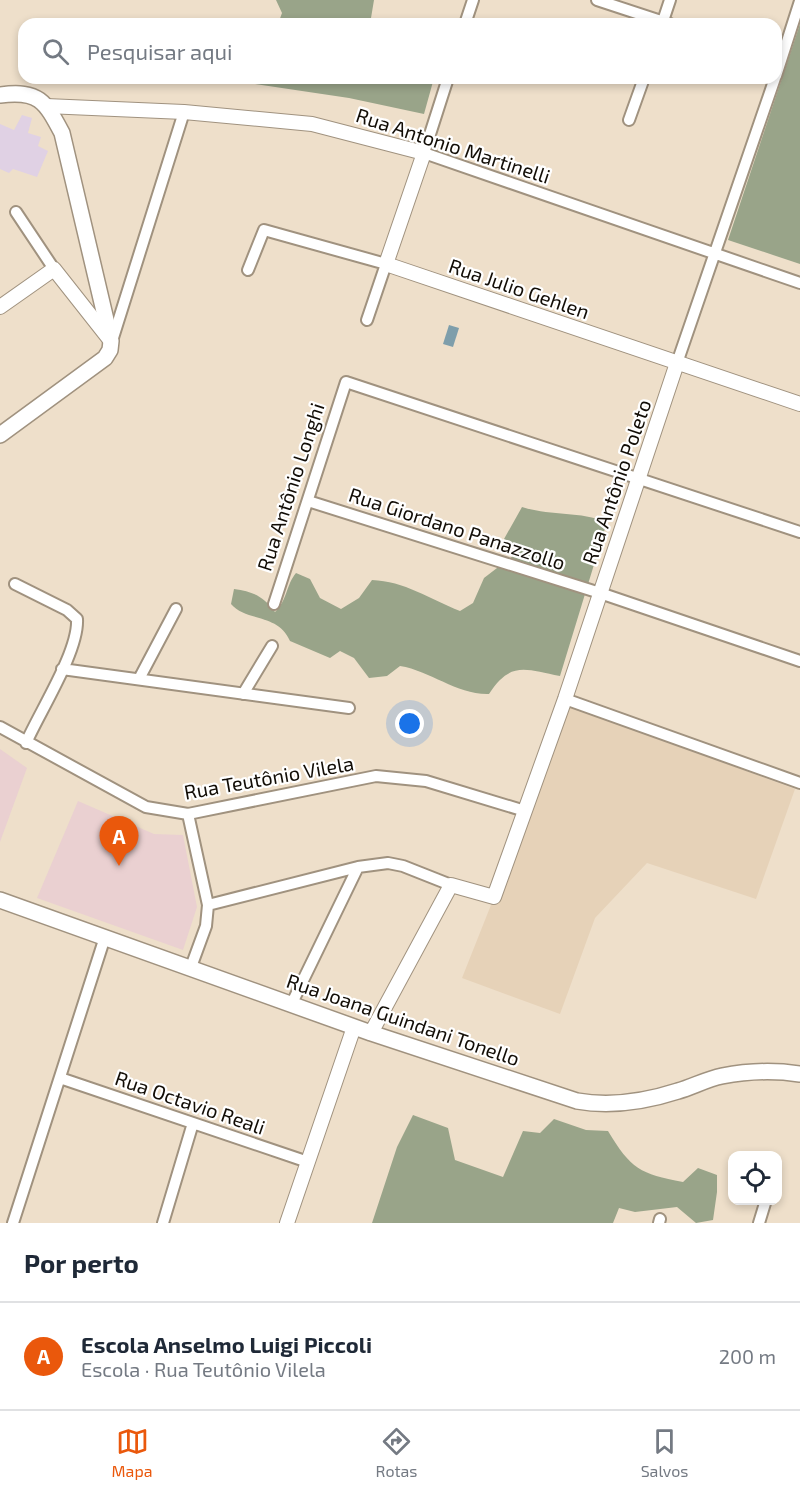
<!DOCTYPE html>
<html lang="pt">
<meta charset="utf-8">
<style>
:root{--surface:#fff;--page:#f2f2f3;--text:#1f2937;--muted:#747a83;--line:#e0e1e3;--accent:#ea580c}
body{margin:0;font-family:"Exo 2",sans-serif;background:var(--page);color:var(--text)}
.controls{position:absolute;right:18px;bottom:18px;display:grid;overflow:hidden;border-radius:12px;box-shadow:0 3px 9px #0003}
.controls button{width:54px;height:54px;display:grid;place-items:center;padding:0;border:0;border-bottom:2px solid var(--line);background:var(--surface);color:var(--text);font:30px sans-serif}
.you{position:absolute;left:410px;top:724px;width:21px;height:21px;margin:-15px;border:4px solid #fff;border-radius:50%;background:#1a73e8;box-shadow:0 0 0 9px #1a73e833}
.badge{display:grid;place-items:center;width:39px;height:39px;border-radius:50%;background:var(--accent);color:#fff;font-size:20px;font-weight:700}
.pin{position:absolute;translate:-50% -50px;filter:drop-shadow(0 2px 3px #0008)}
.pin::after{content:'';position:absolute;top:32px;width:21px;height:18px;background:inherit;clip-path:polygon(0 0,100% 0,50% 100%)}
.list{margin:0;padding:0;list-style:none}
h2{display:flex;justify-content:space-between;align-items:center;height:78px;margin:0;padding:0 24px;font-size:26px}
h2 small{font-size:20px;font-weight:400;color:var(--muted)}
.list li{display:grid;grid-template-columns:39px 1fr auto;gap:18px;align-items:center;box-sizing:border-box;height:108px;padding:0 24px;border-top:2px solid var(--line)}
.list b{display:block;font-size:22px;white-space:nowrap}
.list p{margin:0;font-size:20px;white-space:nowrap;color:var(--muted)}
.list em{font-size:20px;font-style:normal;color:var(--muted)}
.icon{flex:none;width:33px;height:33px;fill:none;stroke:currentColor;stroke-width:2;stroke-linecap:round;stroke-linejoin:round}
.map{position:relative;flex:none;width:800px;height:1223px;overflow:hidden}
.search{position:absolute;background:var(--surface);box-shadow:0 3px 9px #0003;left:18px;right:18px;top:18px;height:66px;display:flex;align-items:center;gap:15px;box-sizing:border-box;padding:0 21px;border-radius:18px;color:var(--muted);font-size:22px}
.sheet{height:186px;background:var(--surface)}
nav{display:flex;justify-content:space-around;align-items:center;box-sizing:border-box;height:84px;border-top:2px solid var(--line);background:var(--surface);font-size:16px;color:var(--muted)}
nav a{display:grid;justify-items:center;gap:3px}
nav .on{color:var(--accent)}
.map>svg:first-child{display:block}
.built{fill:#e6d2b8}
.education{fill:#ead0d1}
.medical{fill:#e0d1e4}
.forest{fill:#99a489}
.water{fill:#7e9eab}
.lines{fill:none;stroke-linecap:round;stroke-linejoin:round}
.minor-casing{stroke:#a0927f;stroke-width:14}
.tertiary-casing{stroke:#a0927f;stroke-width:16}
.secondary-casing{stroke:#a0927f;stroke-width:18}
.minor{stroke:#fff;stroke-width:10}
.tertiary{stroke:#fff;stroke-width:14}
.secondary{stroke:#fff;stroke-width:15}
.labels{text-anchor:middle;stroke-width:4.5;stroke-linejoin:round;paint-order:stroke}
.street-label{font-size:20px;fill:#120d06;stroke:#fff}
</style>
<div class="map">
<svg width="800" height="1223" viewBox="0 0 800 1223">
<rect width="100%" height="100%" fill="#eedfca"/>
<!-- built -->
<path class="built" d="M570,706L795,789L756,899L647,863L595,918L560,1014L462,978Z"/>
<!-- education -->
<path class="education" d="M0,749L27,768L0,842Z
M78,801L154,834L183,835L197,907L183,950L37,898Z"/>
<!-- medical -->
<path class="medical" d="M22,115L32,118L28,133L41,137L38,146L48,151L37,177L13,169L9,173L0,169V124L14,130Z"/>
<!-- forest -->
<path class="forest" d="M276,0H374L370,24H278L282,13Z
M800,24V264L728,240Z
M258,78H434L424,114L349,98L255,84Z
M522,507C550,516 579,511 607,522L560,676C526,670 511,660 489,694C457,695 431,671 400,666L387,676L369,678L354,658L340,651L330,658L290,641C278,613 246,622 231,604L234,589C254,592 263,596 275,612C287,601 286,585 296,573L310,579L320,598L341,609L359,598L372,580C404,581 430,599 460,611L473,603L484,578L518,552L504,539Z
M413,1115L448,1128L455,1160L503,1177L523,1131L540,1133L554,1119L586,1130L608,1131C631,1169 640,1174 683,1182L698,1168L717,1175V1192L713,1220L696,1223L677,1207L635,1212L619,1208L613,1223H372L397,1147Z"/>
<!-- water -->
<path class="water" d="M449,325L459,328L453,347L443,344Z"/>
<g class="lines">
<!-- minor casing -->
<g class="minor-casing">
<path id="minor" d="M597,0L670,24
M465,24L473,0
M662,24L670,0
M776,76L800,1
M448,78L424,153L800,283
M629,120L644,78
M16,212L54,269
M248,270L264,230L386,264L367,320
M112,341L184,112
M677,363L775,78
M308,501L600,593L800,661
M15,584L67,610L77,619C79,651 40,711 26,743
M274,604L346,382L800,532
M62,669L349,708
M139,679L176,609
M243,694L272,646
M565,699L800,783
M0,727L146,807L188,814L376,776L426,781L525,811
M188,814L208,905L206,926L191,967
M208,905L358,867L388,863L403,866L451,885
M292,1003L358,867
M60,1078L308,1162
M13,1223L105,937
M163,1223L193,1123
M659,1223L660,1219
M759,1223L766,1200"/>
</g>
<!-- tertiary casing -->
<g class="tertiary-casing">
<path id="tertiary" d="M46,106L184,112L312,124L424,153L386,264L800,404
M0,307L54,269L110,340
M371,1033L451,885L494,897L565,699L677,363
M287,1223L354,1027"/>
</g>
<!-- secondary casing -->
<g class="secondary-casing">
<path id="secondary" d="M0,95C39,90 45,101 62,133L111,341L110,350L105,358L0,435
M0,900L371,1033L577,1101C612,1107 644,1102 678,1091C692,1087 707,1079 722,1076C748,1071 773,1070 800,1074"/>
</g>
<!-- minor -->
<use href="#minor" class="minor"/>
<!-- tertiary -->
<use href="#tertiary" class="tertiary"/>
<!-- secondary -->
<use href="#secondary" class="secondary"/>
</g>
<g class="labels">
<!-- street labels -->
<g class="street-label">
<text transform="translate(453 146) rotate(18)" y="7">Rua Antonio Martinelli</text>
<text transform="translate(519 289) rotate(19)" y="7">Rua Julio Gehlen</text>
<text transform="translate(617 482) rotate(-71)" y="7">Rua Antônio Poleto</text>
<text transform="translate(291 487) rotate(-72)" y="7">Rua Antônio Longhi</text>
<text transform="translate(457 529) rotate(18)" y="7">Rua Giordano Panazzollo</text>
<text transform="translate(269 778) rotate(-10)" y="7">Rua Teutônio Vilela</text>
<text transform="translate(403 1020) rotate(19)" y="7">Rua Joana Guindani Tonello</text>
<text transform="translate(190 1103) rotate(19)" y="7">Rua Octavio Reali</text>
</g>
</g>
</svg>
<div class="controls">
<button><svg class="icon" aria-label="locate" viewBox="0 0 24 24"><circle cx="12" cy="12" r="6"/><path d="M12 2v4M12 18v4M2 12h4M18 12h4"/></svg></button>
</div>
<div class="you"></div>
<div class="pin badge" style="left:119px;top:866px">A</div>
<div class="search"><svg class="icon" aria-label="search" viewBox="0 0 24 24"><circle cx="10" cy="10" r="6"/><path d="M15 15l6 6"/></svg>Pesquisar aqui</div>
</div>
<section class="sheet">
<h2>Por perto<small></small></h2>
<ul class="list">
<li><span class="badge">A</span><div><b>Escola Anselmo Luigi Piccoli</b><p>Escola · Rua Teutônio Vilela</p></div><em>200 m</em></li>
</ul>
</section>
<nav>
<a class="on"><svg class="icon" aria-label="map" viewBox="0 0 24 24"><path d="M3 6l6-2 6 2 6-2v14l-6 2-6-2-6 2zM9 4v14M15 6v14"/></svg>Mapa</a>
<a><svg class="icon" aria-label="directions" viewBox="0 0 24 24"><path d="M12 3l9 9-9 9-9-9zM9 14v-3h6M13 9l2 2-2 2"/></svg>Rotas</a>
<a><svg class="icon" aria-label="saved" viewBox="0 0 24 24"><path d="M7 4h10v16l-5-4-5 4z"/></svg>Salvos</a>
</nav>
